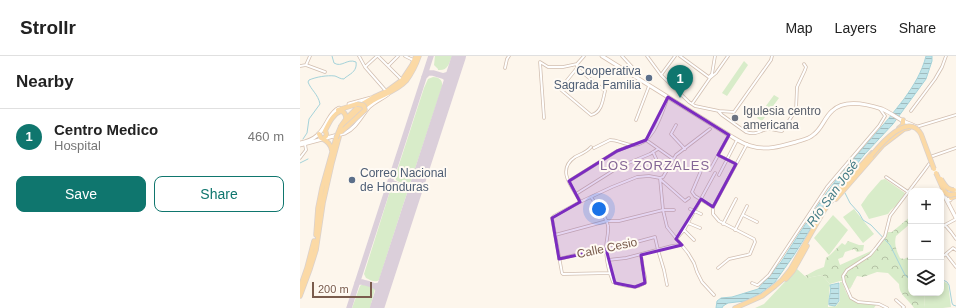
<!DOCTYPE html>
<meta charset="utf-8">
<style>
:root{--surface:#fff;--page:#f2f2f2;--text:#222;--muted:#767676;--line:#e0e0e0;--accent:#0f766e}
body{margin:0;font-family:Helvetica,sans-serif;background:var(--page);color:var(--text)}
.controls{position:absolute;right:12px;bottom:12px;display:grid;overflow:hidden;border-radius:8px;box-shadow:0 2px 6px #0003}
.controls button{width:36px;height:36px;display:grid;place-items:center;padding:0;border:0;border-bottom:1px solid var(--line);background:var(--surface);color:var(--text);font:20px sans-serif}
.scale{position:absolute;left:12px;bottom:10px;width:60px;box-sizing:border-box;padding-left:4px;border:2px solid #7a5c4d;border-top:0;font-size:11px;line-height:14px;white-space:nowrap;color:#7a5c4d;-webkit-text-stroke:3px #fffaf3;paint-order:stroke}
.you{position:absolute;left:299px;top:153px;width:14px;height:14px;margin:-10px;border:3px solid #fff;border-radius:50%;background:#1a73e8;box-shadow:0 0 0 6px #1a73e833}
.badge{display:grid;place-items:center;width:26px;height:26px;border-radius:50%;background:var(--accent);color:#fff;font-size:13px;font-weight:700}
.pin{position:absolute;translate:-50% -33px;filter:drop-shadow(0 1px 2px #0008)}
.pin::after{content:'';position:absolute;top:21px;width:14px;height:12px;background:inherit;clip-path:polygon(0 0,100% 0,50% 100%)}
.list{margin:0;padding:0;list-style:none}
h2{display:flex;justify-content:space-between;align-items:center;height:52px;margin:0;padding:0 16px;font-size:17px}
h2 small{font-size:13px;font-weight:400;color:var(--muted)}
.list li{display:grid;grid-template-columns:26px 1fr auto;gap:12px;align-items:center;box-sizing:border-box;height:56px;padding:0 16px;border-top:1px solid var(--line)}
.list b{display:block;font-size:15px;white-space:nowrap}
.list p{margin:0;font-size:13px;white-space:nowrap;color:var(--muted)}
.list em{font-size:13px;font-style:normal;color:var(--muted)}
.actions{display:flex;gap:8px;padding:12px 16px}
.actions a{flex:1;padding:9px 0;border:1px solid var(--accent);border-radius:8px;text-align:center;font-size:14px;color:var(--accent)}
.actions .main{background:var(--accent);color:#fff}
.icon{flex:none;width:22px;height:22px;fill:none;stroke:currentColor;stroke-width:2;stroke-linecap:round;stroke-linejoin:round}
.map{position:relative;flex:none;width:656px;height:252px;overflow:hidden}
header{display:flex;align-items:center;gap:24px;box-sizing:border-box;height:56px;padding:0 20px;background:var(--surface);border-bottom:1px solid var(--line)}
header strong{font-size:19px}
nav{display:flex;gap:22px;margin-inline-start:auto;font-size:14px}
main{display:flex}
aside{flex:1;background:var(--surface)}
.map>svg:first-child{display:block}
.green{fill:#d8ecc9}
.forest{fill:url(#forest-crowns)}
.water{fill:url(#water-rules);stroke:#a5d3da}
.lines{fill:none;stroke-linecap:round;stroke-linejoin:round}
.stream{stroke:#a5d3da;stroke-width:1}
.taxiway{stroke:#dbcfda;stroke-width:5.5}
.runway{stroke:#dbcfda;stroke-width:14}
.minor-casing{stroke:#d1beb0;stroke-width:3.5}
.secondary-casing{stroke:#d6c0b0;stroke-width:4.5}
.primary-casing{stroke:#dad1cd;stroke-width:5.5}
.minor{stroke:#fff;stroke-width:2}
.secondary{stroke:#fff;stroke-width:3}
.primary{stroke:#fbd9a5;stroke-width:4}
.primary-bridge-casing{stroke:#dad1cd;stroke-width:5.5;stroke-linecap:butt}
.primary-bridge{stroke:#fbd9a5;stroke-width:4}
.marked{fill:#7b2cbf;fill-opacity:0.2;stroke:#7b2cbf;stroke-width:3;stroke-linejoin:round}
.service-dot{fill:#5c6f8a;stroke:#fffaf3;stroke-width:1.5}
.worship-dot{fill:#6b7280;stroke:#fffaf3;stroke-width:1.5}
.labels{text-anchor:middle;stroke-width:4;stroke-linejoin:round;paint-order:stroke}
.service-label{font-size:12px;fill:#4e5e75;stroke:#fffaf3;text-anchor:end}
.worship-label{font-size:12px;fill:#5b616d;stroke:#fffaf3;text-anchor:start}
.street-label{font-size:12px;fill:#7a5c4d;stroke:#fffaf3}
.neighbourhood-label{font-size:13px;letter-spacing:1px;fill:#846695;stroke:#fffaf3}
.water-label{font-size:13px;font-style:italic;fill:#437c86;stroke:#fffaf3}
</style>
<header>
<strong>Strollr</strong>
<nav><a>Map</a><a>Layers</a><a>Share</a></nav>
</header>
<main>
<aside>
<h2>Nearby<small></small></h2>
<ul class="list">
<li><span class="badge">1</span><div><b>Centro Medico</b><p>Hospital</p></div><em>460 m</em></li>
</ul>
<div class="actions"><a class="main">Save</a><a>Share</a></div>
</aside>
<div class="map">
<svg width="656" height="252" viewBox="0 0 656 252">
<defs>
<pattern id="forest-crowns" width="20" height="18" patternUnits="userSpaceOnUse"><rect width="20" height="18" fill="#d8ecc9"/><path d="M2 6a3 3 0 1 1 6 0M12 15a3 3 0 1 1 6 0" fill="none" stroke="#b4c2a5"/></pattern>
<pattern id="water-rules" width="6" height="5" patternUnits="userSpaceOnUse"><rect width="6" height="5" fill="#bfe3e8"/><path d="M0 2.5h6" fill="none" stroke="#a0bbbe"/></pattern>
</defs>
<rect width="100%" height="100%" fill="#fdf6ec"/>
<!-- green -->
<path class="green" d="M135,0H152C149,8 148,15 138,14V13L134,9Z
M444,5L448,9L427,40L422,37Z
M133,21C140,21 143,25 142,31L111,125L108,128L101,127L96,124L95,121L124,32L128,23Z
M474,39L479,42L462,65L457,62Z
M585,123L605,137L599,147L591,154L588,158L569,163L561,149L568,139L581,124Z
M95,130L104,133L107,137L79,224C75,227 70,224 66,222L64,218L91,132Z
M554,153L574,178L563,187L543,161Z
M533,159L548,174L529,199L514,182Z
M497,213L507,222L522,219L530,228L528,251L536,250L540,245V226H542C544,230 545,234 547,238C552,248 566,248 576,249L574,252H455L464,248Z
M641,225H643L648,228L651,251L643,252H624L625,237H641Z
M65,228L73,231L75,233L70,252H52L60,230L61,229Z"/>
<!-- forest -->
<path class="forest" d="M611,160V167L596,180C594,188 596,194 600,202L604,203L611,200V211L609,217V222H611V230L609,231L611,239L620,237H625L624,252H614C608,243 599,239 599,228L588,217L577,216L563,221L557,220L550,233L548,232L545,225H540L530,228L522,219L507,222L505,220L516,214L524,211L526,202L530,199L542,187L545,189L548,185L559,189H564L563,195L557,196L554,193L545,196L543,201L538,203L540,209L571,195H575L588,176H592Z"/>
<!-- water -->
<path class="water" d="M626,0H632V5L626,23L593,68L564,99L522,152L513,169L494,199L475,226L461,237L445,245L428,247L423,250L422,252H416L417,245L421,242L432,241L458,233L481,206C500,177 518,147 539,120C560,94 584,70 604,43C614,29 622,16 626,0Z
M539,227V245L535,250L529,249C528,242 532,236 530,229Z"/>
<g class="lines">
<!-- stream -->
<path class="stream" d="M3,83L7,77L9,63L20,48C18,38 11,34 8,26L9,24C16,21 27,19 35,20C38,21 40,23 44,23C44,22 48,20 49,19C54,16 57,12 56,6C47,2 42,12 34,7L32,0
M0,107L8,103
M545,137L550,147L559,157L563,164L571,169L590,189L605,219L611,224
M641,225L643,224L647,226L649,229L652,247L653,249L656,250"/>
<!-- taxiway -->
<path class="taxiway" d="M143,20L150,18L155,14
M124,21L128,17H133L143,20L146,22L149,30
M88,130L90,128L93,127L108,133L112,136L113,143
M106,131C111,133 115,130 118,126
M57,227L59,226H62C73,229 79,229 81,242
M74,230C81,230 84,227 87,221
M49,252L131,0"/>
<!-- runway -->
<path class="runway" d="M77,252L159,0"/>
<!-- minor casing -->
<g class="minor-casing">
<path id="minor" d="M59,0L65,11L86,35
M78,0L102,24
M105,0L113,4
M322,0L334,13L335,15L334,20
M347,0L361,19L389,46L395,50L419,55L434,56L471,4L472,0
M380,0L410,22
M6,9L10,0
M0,10L6,9L25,16
M88,10L98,0
M65,11L77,0
M205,12L207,3L209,0
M277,12L260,33L291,59C302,57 303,43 305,35L277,12V8
M361,19L375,0
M410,20L412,18L415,0
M392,48L410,22L416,17L428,0
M611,55L635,23L642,11L646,0
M419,56L422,59L446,76C457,80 459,74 469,73C473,73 478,75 482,75L496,54L497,31L505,14L506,11L504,8
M244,62L240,6L248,11H263L277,8L284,0
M336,64L349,30
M376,69L371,78L385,93
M616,71L656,59
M346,84L373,103
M294,92L310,84C318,84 325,89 334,89C354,88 362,56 368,41
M353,96L359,109
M418,99L436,108
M630,101L656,92
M0,102L6,94L5,88
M403,110L392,136L395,140L413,151
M410,114L429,79
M419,119L437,84
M586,121L608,136
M360,122L363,154L367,171L388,197L394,207L397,216L402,226L414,239
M360,122L363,121L376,99L410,73
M360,123L385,145L389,142
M269,125L317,95L332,89
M276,138L319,111L350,98L358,93
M291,141C296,149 307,161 308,170C309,177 306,185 306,192C306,202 309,216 313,226C320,229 332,232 339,230C341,229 343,228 345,227V221L343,213L341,199
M280,145C272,131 256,114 275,101C281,98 287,96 291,91
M390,153L401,158
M443,159L457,166
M388,167L400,172
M423,168L436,143
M645,169L651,176L656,183
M641,170H643L656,163
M384,174L394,184
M435,174L447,150
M255,179L307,165H319L363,154H374
M376,183L384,174L415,117
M646,198L656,211
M641,202L653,192L656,194
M259,203L287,196L318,191L355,181L358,194L364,214L367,229
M308,204L326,202L372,190L381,189
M418,212L429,203L447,199L450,198L455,186L454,183L419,165L413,158V151L447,88
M310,217L263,218L262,217L252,162L254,160L280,146L312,131L337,121L349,120L360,122
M452,227L457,229H458L469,219L527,131L579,70L585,60L580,53
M596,244L604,251L603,252
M587,252L579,248L558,246L551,242L544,226L543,220L547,214L570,199L575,193L585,180L590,160L624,115L629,108L631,107"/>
</g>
<!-- secondary casing -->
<g class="secondary-casing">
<path id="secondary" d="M302,0L429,79C436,83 443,88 451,90C466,95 482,90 496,86C502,84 509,83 513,79C522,73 524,62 532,55C544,43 567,48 582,53C589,56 596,61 603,65C608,67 613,69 617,71
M49,48L71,42
M0,87C16,84 21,77 28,64C31,59 33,55 39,52
M0,89L45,77C57,71 61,60 69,51C75,45 82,43 88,38
M644,130L649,136
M643,135L646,143L650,144L652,141
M646,143L656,162"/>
</g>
<!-- primary casing -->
<g class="primary-casing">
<path id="primary" d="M38,54L57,48
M41,70L46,63L59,50L74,41L87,35L102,24L112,9L116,0
M45,70C53,60 61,52 72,45C84,38 97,35 106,25C112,17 116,9 119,0
M599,72L603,69V64
M19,78L21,82C27,85 31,88 32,95
M25,81C27,80 27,77 25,75C29,67 33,58 41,55C45,56 46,59 46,63
M651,142L656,140
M536,143L583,89L604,73L609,72
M16,179L18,152L22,132L36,82
M486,223L493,215L507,190
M0,232L7,212L14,185
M0,240L10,213L16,194L23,147L32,107L39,81
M435,252L462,240L475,230L482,224L490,214L525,153L539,135L572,97"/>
</g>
<!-- minor -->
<use href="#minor" class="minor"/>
<!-- secondary -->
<use href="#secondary" class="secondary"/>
<!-- primary -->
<use href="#primary" class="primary"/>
<!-- primary-bridge casing -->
<g class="primary-bridge-casing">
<path id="primary-bridge" d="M41,76L65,54L64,50L63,49L57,48
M36,82L41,70
M571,100C580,89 608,55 621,78L634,113
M636,117L644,135L647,138L650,139L656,138
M641,123C645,129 647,134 654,134"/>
</g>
<!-- primary-bridge -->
<use href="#primary-bridge" class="primary-bridge"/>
</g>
<!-- marked area -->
<path class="marked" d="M368,41L429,79L418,99L436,108L413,151L401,143L376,183L382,189L341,199L345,227L335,231L315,227L306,193L259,203L252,162L280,146L269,125L317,95L346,84Z"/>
<!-- markers -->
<g class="service-dot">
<circle cx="349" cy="22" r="4"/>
<circle cx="52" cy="124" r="4"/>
</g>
<circle class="worship-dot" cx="435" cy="62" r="4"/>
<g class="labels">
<!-- service labels -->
<g class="service-label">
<text x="341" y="19">Cooperativa<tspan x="341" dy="14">Sagrada Familia</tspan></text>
<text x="60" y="121" text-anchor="start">Correo Nacional<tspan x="60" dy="14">de Honduras</tspan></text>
</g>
<!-- worship labels -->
<g class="worship-label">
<text x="443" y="59">Igulesia centro<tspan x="443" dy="14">americana</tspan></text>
</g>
<!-- street labels -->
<g class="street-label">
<text transform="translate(307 192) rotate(-12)" y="4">Calle Cesio</text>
</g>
<!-- neighbourhood labels -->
<g class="neighbourhood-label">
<text x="355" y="114">LOS ZORZALES</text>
</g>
<!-- water labels -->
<g class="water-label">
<text transform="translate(532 137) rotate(-54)" y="5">Río San José</text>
</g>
</g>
</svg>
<div class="controls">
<button>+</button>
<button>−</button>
<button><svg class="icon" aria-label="layers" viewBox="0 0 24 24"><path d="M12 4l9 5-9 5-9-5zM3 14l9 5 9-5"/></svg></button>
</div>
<div class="scale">200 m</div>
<div class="you"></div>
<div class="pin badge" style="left:380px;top:42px">1</div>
</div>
</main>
